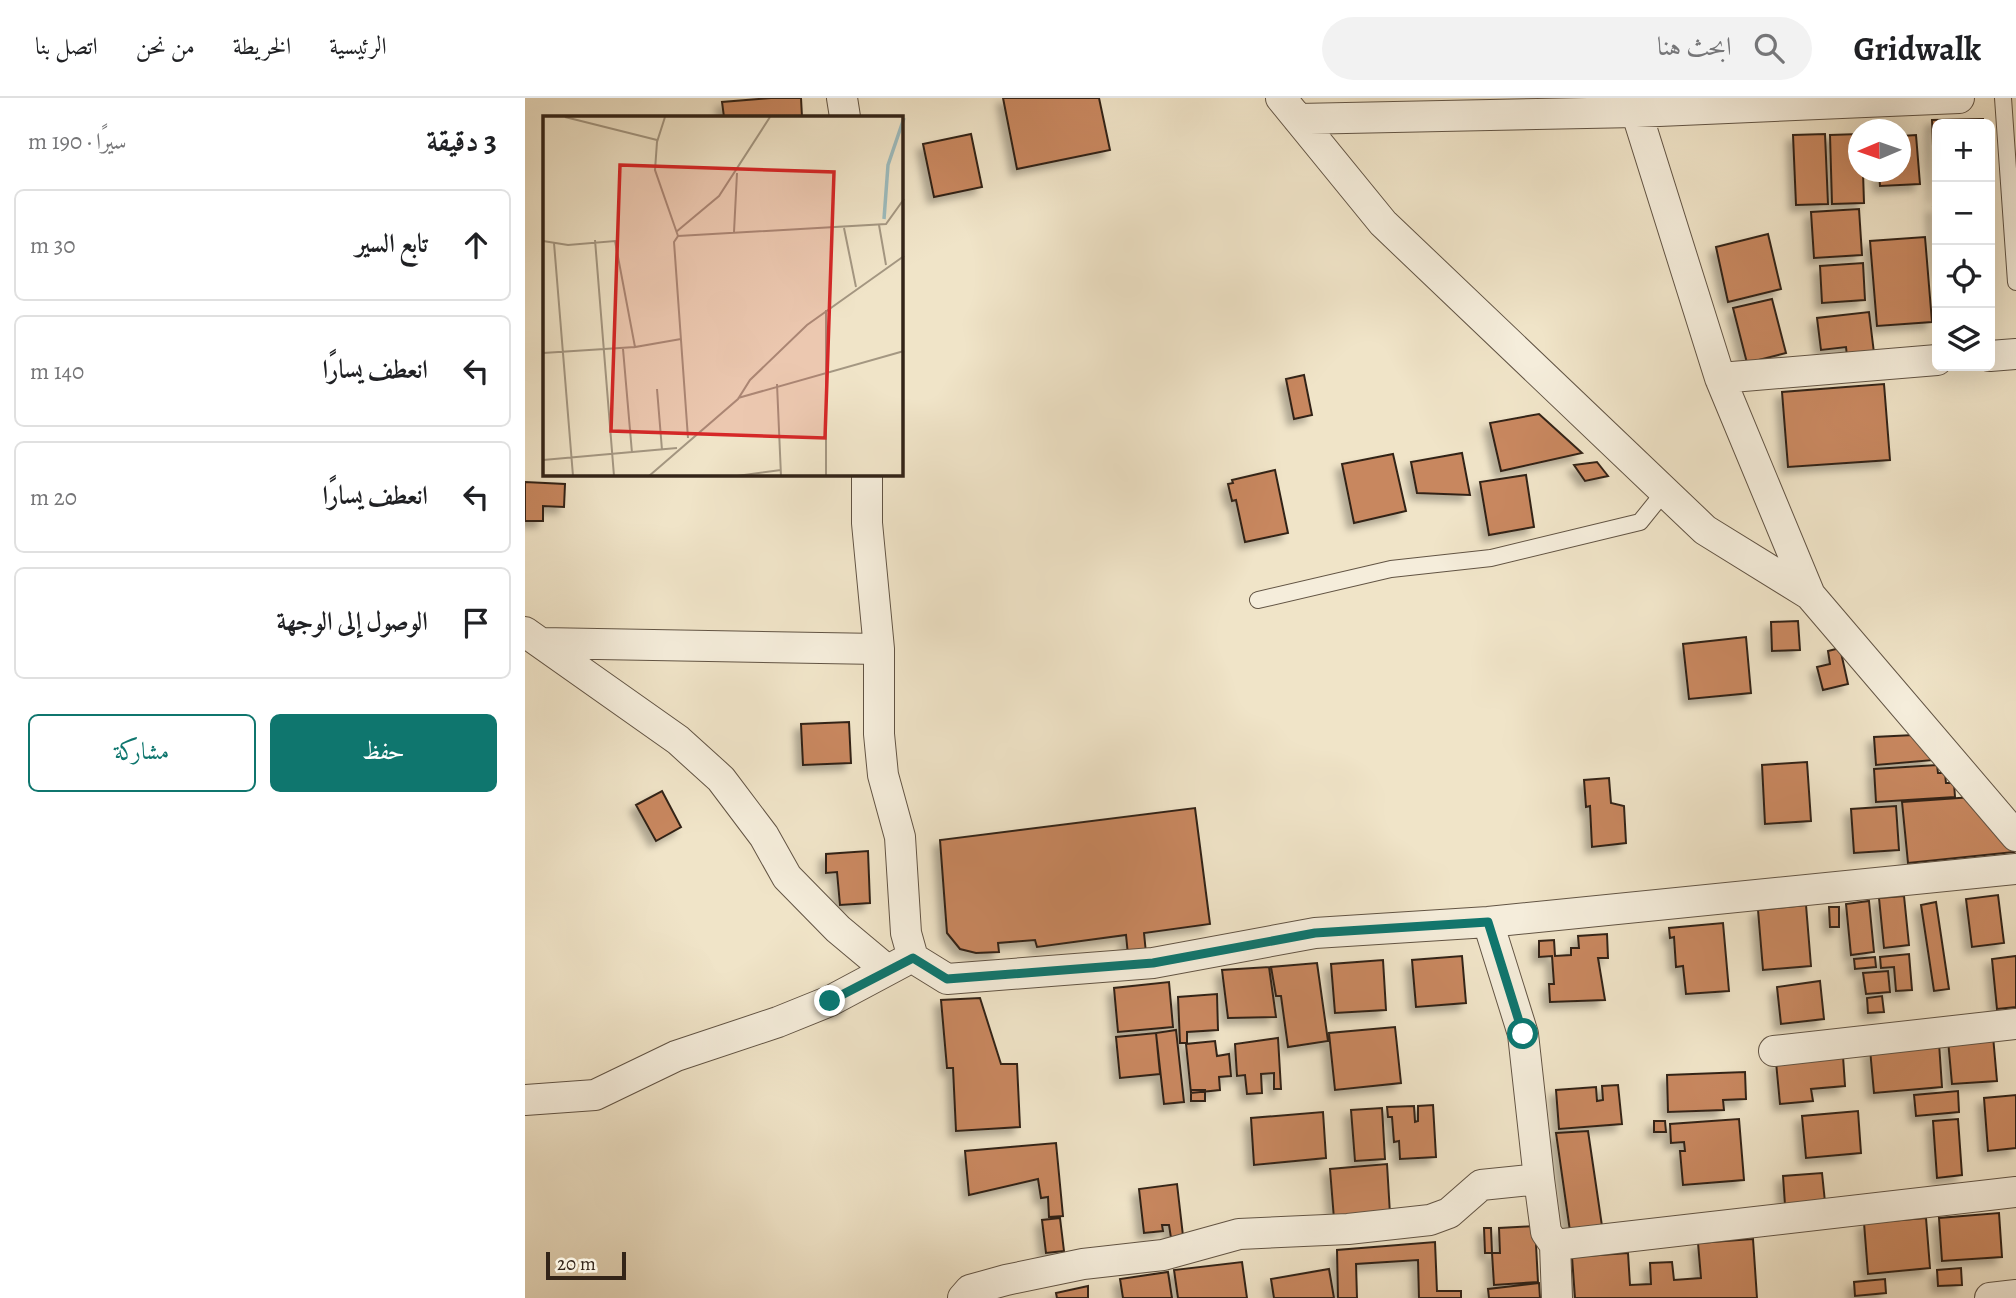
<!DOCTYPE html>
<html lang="ar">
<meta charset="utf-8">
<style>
:root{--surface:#fff;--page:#f2f2f2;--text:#202124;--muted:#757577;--line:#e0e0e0;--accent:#0f766e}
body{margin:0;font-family:Alegreya,Amiri,serif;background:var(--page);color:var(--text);direction:rtl}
.controls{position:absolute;right:21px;top:21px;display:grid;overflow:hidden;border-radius:10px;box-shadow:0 7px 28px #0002}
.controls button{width:63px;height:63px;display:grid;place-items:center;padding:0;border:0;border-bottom:2px solid var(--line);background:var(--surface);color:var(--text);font:35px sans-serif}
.compass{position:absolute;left:1323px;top:21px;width:63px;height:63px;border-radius:50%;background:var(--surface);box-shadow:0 7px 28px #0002;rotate:268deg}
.scale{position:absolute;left:21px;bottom:18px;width:80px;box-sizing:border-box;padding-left:7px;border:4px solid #332418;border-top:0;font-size:19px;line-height:24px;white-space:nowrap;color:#332418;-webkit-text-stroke:5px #f5eddb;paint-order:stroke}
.stop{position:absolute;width:21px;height:21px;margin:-16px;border:5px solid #0f766e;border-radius:50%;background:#fff}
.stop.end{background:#0f766e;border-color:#fff;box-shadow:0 2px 7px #0008}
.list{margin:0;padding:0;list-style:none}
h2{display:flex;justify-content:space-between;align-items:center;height:91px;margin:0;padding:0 28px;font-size:30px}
h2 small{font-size:23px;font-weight:400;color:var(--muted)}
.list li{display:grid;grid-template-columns:46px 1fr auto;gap:21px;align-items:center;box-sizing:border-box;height:112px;margin:0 14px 14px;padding:0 14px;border:2px solid var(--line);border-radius:10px}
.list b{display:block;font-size:26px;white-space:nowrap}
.list em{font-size:23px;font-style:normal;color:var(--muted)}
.actions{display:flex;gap:14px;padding:21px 28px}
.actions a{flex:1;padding:16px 0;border:2px solid var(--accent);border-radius:10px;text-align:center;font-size:24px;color:var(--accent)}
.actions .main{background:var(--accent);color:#fff}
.icon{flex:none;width:38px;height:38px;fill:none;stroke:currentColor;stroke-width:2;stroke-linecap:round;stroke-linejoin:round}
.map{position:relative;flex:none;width:1491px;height:1200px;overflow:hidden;direction:ltr}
header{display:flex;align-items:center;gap:42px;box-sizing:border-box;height:98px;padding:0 35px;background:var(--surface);border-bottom:2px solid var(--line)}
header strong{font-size:33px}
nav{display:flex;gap:38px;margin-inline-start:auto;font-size:24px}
.search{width:490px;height:63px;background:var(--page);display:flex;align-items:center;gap:18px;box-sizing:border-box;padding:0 24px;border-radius:38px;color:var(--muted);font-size:26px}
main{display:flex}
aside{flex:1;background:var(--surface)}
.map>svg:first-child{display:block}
.building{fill:#c8875e;stroke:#332418;stroke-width:2;filter:url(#shadow)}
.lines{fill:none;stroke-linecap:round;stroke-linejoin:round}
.lane-casing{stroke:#625444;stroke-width:18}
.street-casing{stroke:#625444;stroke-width:32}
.lane{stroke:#f5eddb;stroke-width:16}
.street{stroke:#f5eddb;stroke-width:30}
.route{stroke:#0f766e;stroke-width:9}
.inset-river{fill:none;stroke:#9dbcbe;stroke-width:3.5}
.inset-road{fill:none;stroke:#a49782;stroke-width:2}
.view{fill:#d62828;fill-opacity:0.15;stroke:#d62828;stroke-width:3.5}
.inset-edge{fill:none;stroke:#332418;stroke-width:3.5}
</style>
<header>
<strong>Gridwalk</strong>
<div class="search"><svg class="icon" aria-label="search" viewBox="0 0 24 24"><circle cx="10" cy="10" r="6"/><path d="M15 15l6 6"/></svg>ابحث هنا</div>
<nav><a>الرئيسية</a><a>الخريطة</a><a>من نحن</a><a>اتصل بنا</a></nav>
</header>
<main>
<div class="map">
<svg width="1491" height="1200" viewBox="0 0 1491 1200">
<defs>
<filter id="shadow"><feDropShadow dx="-6" dy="6" stdDeviation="3.5" flood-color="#0004"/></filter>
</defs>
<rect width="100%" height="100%" fill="#f0e4c8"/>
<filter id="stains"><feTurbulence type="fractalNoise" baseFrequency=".00286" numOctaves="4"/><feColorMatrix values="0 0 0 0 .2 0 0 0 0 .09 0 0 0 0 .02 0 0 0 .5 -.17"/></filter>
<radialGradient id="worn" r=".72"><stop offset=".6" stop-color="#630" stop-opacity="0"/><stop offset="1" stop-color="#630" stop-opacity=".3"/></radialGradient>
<!-- building -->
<path class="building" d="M246,0H276L277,19H199L197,4Z
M478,0H574L585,52L492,71Z
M1458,21V26H1412L1410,100L1407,22Z
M446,36L457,89L409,99L398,46Z
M1300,36L1303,106L1271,107L1268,37Z
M1334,36V74H1338L1339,105L1307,106L1305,37Z
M1391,37L1395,86L1355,88L1354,74H1376V38Z
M1408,109H1412V175Z
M1334,111L1337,157L1289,160L1286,114Z
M1243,136L1256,191L1203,204L1191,149Z
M1400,139L1407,224L1352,228L1345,143Z
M1338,165L1340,202L1297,205L1295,168Z
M1247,201L1261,255L1222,265L1208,210Z
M1344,214L1349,255L1322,258L1321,249L1296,252L1292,220Z
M779,277L787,317L769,321L761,281Z
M1359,286L1365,362L1263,369L1257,294Z
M1014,316L1057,355L976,373L965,325Z
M937,355L945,397L892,395L886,364Z
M868,356L881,413L829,425L817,366Z
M1072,364L1083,378L1060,383L1049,367Z
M750,372L763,435L720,444L711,402L707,403L703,386L708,385L707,382Z
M1001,377L1009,429L964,437L955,384Z
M0,384L40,386L39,409L18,408V423H0Z
M1273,523L1275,552L1247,553L1246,524Z
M1221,539L1226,595L1164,601L1158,546Z
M1315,550L1323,586L1298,592L1292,569L1305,566L1303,553Z
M324,624L326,665L278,667L276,626Z
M1389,637L1409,662L1351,667L1349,639Z
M1282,664L1286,723L1240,726L1237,667Z
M1412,667L1413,675H1420L1421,685H1429L1430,699L1351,704L1349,671Z
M1084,680L1086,705L1099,708L1101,745L1067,749L1065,708L1061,709L1059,682Z
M137,693L156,729L131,743L111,707Z
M1448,699L1489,754L1383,765L1377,704Z
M1371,708L1374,752L1329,755L1326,711Z
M670,710L685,826L619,835L621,855L603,857L601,837L512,849L510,842L473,845L474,854L451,855L435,851L422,835L415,742Z
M343,753L345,805L315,807L312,774L301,775V756Z
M1473,797L1479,845L1447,849L1441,801Z
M1379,798L1384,847L1359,850L1354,800Z
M1344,803L1349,854L1326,857L1321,806Z
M1411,804L1424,891L1409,893L1396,807Z
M1281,807L1286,868L1238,872L1233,812Z
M1304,809H1314V829H1305Z
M1198,825L1204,893L1161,896L1158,868L1151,869L1149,839L1145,840L1144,830Z
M1082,836L1083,860H1073L1080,902L1025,904L1024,886H1029L1027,858L1014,859V843L1029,842L1030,858L1046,857V850H1054L1053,838Z
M1384,856L1387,892L1371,893L1369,869L1356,870L1355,859Z
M937,858L941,905L891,909L887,862Z
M1491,858V909L1472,911L1467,861Z
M1350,859L1351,869L1330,871L1329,861Z
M858,862L861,912L810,915L806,866Z
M792,865L803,943L763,949L756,898H751L746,869Z
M744,869L751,919L703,920L697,872Z
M1363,873L1365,894L1341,896L1338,875Z
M1295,883L1299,921L1256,926L1252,889Z
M644,884L648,929L593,934L589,890Z
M692,896L693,932L662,934V945H655L653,899Z
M1357,898L1359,914L1343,915L1342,900Z
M455,900L476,966H492L495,1029L431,1033L428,970H422L416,902Z
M870,929L876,985L810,992L804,935Z
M651,932L659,1004L639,1006L631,935Z
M631,935L635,976L595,980L591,939Z
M1468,938L1472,983L1427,986L1423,942Z
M753,940L756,991H749V975L736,976L737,995L722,996L720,977L712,978L710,946Z
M690,943L692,958L704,956L706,978L694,979L695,992L666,995L661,946Z
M1414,945L1417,989L1349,995L1345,951Z
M1318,958L1320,988L1286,991L1288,1003L1255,1006L1251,964Z
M1220,974L1221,1001L1198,1002L1199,1012L1143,1014L1142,977Z
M1093,987L1097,1026L1034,1031L1031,992L1071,989L1072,1003L1078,1002L1077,988Z
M666,992H680V1003H666Z
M1433,993L1434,1014L1391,1018L1389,997Z
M1491,997V1050L1463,1053L1459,1000Z
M908,1007L911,1059L875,1061L874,1043L869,1044L867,1019H863L862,1009L889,1008L890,1024L893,1023V1008Z
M857,1010L860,1061L830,1063L826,1012Z
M1333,1013L1336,1055L1281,1060L1277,1018Z
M798,1014L801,1060L729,1067L726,1020Z
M1214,1021L1219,1082L1158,1087L1155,1053H1160L1159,1044L1146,1045L1145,1026Z
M1433,1021L1437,1077L1412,1080L1408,1023Z
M1129,1023H1140L1141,1034H1129Z
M1063,1033L1077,1128L1045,1133L1031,1035Z
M531,1045L538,1118L524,1119L523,1099L516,1100L513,1081L444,1097L440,1053Z
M862,1066L865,1116L809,1121L805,1071Z
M1297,1075L1300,1104L1260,1107L1258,1078Z
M652,1086L658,1138L646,1140L644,1127H637L638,1133L619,1135L614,1091Z
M1474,1115L1477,1159L1417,1163L1414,1120Z
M535,1120L539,1153L521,1155L517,1122Z
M1401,1120L1405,1170L1343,1176L1339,1125Z
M1010,1128L1013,1184L969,1187L967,1155H975L974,1130Z
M959,1130H966L967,1155H960Z
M1228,1141L1232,1200H1050L1047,1159L1103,1155L1105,1187L1126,1186L1125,1165L1147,1164L1149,1182L1176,1180L1173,1145Z
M910,1144L912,1193H936V1200H894L893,1162L831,1166L832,1200H813L812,1152Z
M717,1164L722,1200H653L649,1172Z
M1436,1170L1437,1187L1413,1188L1412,1172Z
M804,1171L809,1200H749L746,1181Z
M643,1174L647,1200H598L595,1181Z
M1360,1181L1361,1195L1330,1198L1329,1184Z
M1014,1185L1015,1200H964L963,1191Z
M563,1188V1200H532L531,1195Z"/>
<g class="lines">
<!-- lane casing -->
<g class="lane-casing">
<path id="lane" d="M1478,0L1491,184
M733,502L866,471L966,460L1115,424L1140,393"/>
</g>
<!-- street casing -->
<g class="street-casing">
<path id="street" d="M317,0L320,19
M756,0L858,125L1180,432L1285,497L1491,738
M1107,0L1195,280L1285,497
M773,21L1111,14L1434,0
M1465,258L1491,256
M1195,280L1412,262
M342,376V425L354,551V636L358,677L375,739L381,835L388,860L422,881L628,865L790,835L963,824L1491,771
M0,534L153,642L196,681L239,738L262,779L313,831L362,872
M17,545L354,551
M1249,953L1491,926
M0,1002L70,997L151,958L253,924L305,903L378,864
M1014,1081L1021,1134L1030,1147L1032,1200
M1030,1147L1491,1094
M438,1200L445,1192L481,1182L558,1166L638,1157L714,1136L823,1131L905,1122L924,1115L956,1087L1014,1081L998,936L963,824
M1465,1200L1491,1197"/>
</g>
<!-- lane -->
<use href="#lane" class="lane"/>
<!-- street -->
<use href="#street" class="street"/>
</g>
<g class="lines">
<!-- route -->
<path class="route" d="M305,903L388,860L422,881L628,865L790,835L963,824L998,936"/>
</g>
<!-- overview -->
<g transform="translate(18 18)">
<rect width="360" height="360" fill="#f0e4c8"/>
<path class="inset-river" d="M341,103L345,49L361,2"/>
<path class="inset-road" d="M22,1L114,24M122,1L114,26L112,54L135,120L131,126L145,322M336,109L343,149M301,112L313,171M133,116L176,80L227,1M191,116L194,57M135,120L343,108L361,83M52,124L71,360M0,125L25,129L72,125L92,231L138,223M11,127L30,360M80,233L89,337M0,237L92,231M234,268L238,360M114,273L119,334M195,282L361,235M0,344L134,332M106,360L195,283L207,264L264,209L361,140M194,360L238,354M283,360V194"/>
<path class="view" d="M77,49L291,56L282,322L68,315Z"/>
<rect width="360" height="360" class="inset-edge"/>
</g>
<rect width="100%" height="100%" filter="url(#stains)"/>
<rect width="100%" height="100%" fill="url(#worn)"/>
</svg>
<div class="controls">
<button>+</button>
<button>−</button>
<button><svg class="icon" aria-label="locate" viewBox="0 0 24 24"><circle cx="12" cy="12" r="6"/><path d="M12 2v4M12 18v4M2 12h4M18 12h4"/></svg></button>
<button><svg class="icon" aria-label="layers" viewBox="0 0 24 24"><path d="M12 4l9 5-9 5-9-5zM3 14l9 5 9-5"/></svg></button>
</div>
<svg class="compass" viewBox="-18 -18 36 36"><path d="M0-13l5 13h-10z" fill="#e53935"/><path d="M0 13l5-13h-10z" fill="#757577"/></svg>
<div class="scale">20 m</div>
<div class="stop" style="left:998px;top:936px"></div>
<div class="stop end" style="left:305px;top:903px"></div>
</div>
<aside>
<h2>3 دقيقة<small>سيرًا · 190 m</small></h2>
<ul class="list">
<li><svg class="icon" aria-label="ahead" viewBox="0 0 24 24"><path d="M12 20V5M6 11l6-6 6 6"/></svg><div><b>تابع السير</b></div><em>30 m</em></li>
<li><svg class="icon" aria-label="left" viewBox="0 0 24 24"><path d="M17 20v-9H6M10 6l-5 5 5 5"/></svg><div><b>انعطف يسارًا</b></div><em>140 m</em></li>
<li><svg class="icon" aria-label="left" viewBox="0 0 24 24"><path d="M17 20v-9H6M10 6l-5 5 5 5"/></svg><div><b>انعطف يسارًا</b></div><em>20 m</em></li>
<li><svg class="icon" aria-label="arrive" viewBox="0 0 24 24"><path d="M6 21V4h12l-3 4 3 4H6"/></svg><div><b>الوصول إلى الوجهة</b></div></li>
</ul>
<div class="actions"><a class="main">حفظ</a><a>مشاركة</a></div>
</aside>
</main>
